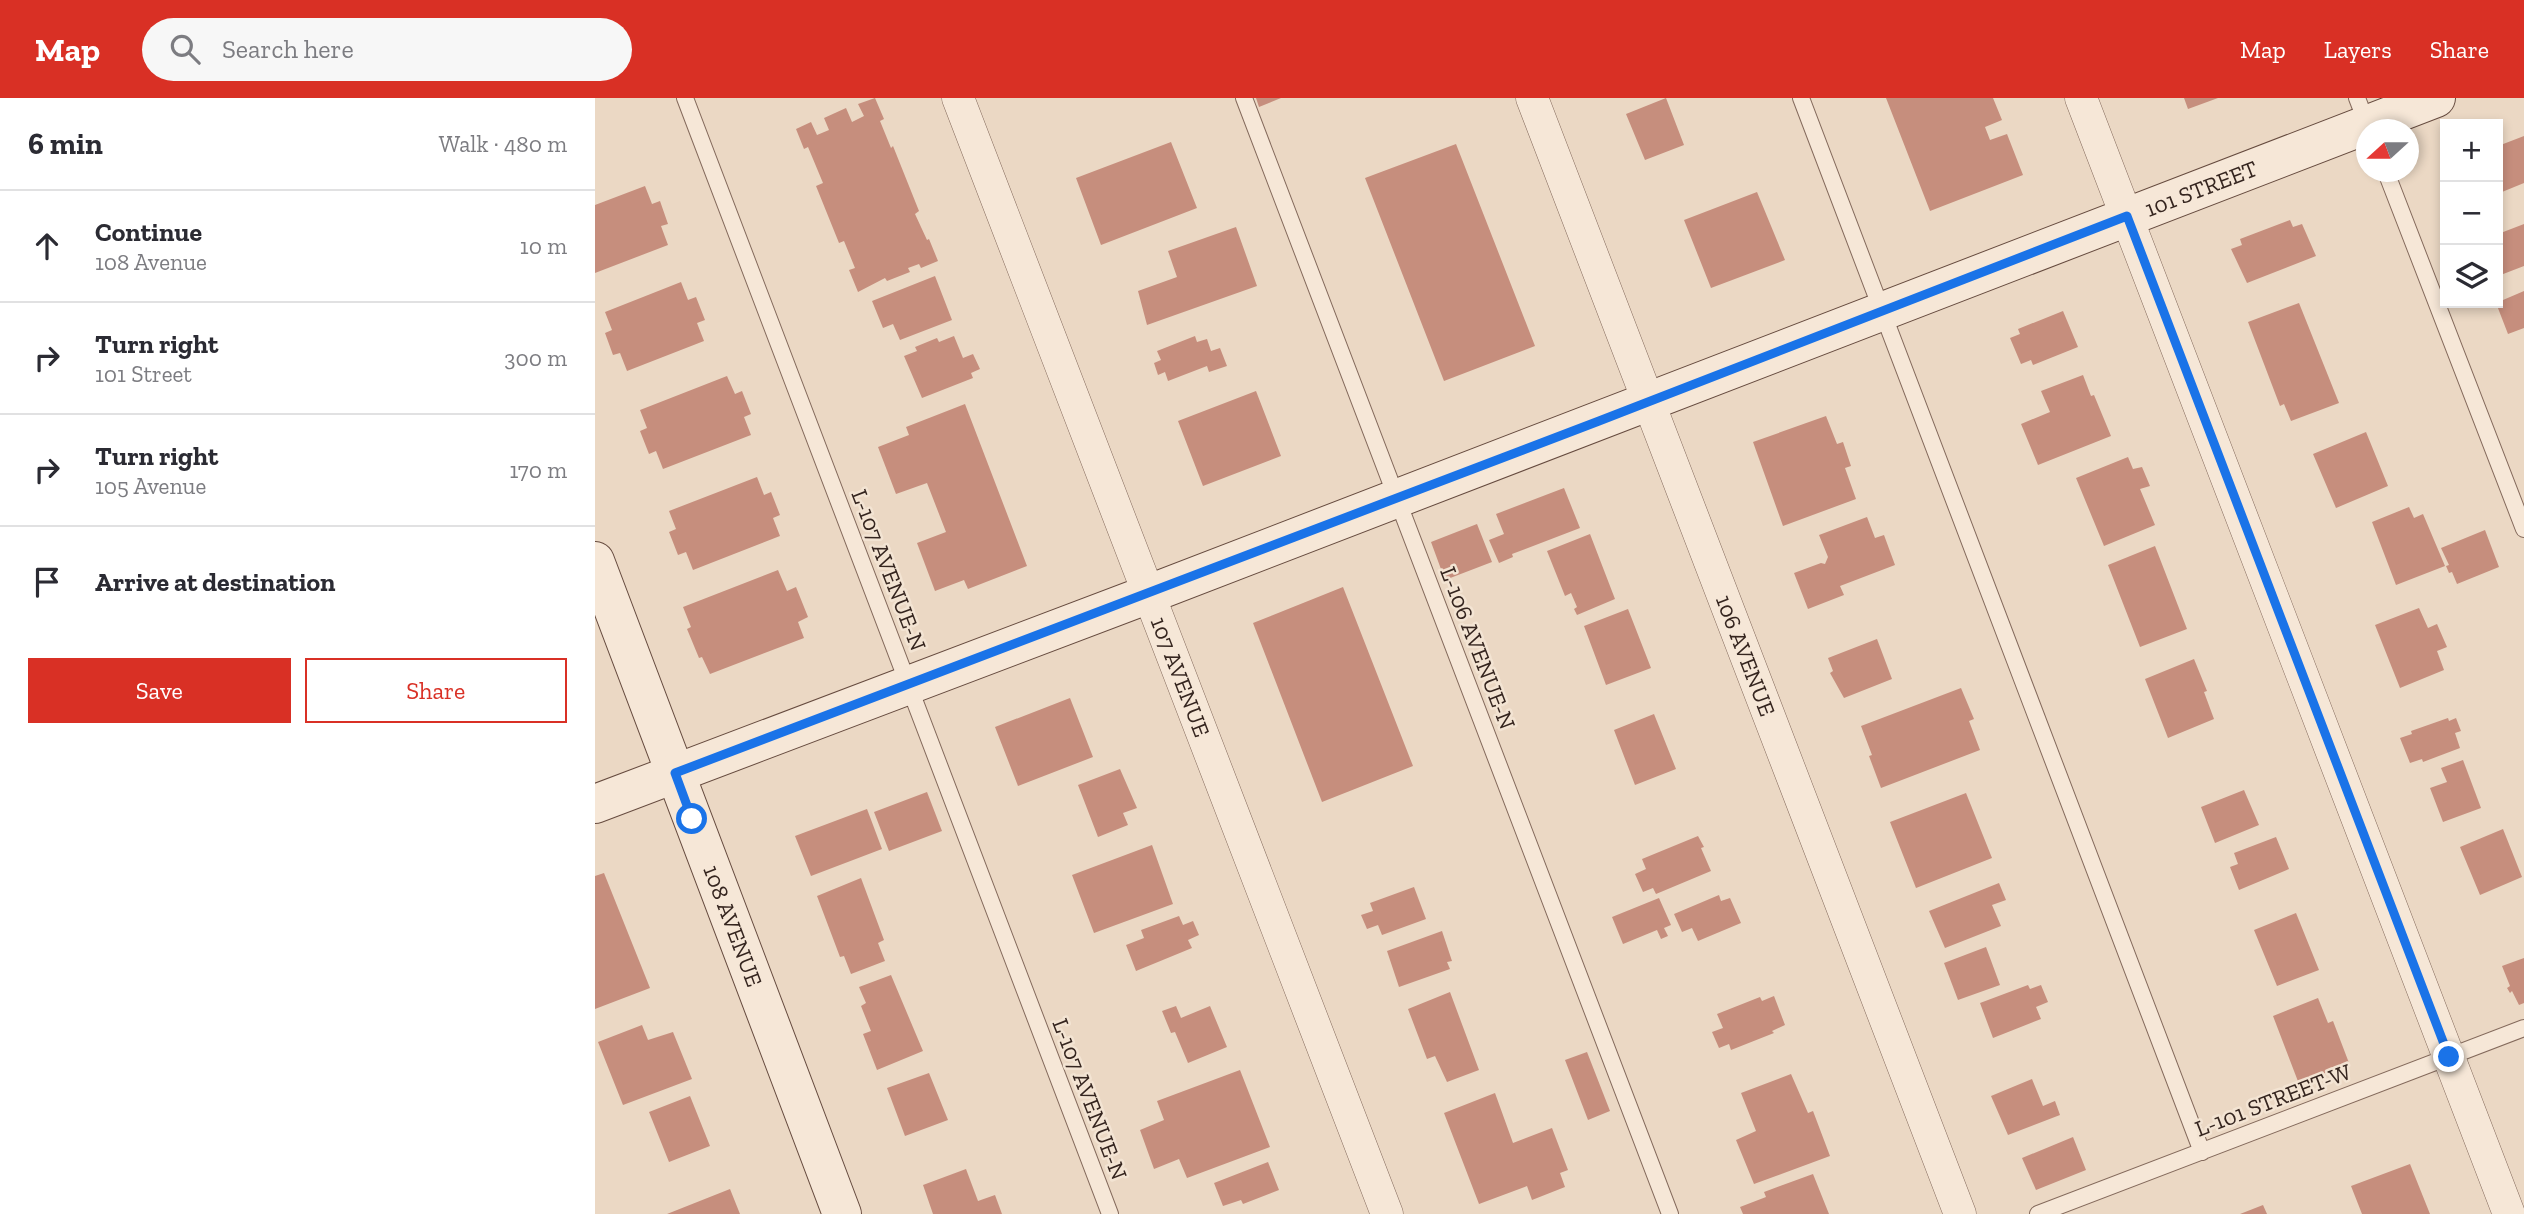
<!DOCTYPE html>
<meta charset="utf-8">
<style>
:root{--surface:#fff;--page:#f7f7f7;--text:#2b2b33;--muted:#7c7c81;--line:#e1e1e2;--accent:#d93025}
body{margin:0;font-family:"Zilla Slab",serif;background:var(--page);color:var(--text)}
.controls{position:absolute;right:21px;top:21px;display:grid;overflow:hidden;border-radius:0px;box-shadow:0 4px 10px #0003}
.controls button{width:63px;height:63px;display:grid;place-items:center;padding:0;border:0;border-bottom:2px solid var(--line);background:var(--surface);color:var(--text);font:35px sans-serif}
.compass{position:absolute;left:1761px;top:21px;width:63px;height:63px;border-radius:50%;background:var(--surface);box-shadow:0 4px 10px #0003;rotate:249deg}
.stop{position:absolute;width:21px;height:21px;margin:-16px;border:5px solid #1a73e8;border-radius:50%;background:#fff}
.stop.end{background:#1a73e8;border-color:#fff;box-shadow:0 2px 7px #0008}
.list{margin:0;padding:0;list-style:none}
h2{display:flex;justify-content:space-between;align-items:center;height:91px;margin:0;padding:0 28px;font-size:30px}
h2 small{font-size:23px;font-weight:400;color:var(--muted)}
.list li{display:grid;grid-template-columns:46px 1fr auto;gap:21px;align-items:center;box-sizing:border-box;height:112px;padding:0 28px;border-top:2px solid var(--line)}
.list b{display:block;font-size:26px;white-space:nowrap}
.list p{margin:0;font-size:23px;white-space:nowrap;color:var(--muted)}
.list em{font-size:23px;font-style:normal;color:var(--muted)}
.actions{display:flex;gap:14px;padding:21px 28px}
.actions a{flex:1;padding:16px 0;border:2px solid var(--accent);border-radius:0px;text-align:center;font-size:24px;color:var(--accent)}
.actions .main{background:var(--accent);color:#fff}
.icon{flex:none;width:38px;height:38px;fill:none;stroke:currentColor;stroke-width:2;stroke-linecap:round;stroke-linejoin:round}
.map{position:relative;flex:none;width:1929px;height:1116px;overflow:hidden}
header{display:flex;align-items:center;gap:42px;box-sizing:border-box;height:98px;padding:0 35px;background:var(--accent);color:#fff}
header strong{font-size:33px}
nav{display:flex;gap:38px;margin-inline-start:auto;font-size:24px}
.search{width:490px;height:63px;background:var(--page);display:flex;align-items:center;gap:18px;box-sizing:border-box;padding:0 24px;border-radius:38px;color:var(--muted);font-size:26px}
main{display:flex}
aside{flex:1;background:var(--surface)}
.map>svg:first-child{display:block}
.building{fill:#c68e7d}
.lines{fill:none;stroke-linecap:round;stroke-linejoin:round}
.lane-casing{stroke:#846a5c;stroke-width:18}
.street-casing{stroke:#846a5c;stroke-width:33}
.secondary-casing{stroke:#664b3f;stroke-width:40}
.lane{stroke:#f6e7d7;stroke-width:16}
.street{stroke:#f6e7d7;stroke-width:32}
.secondary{stroke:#f6e7d7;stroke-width:38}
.route{stroke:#1a73e8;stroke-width:9}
.labels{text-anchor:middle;stroke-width:5;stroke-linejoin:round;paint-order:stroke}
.street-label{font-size:23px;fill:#35251f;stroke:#f3e4d3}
</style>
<header>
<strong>Map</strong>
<div class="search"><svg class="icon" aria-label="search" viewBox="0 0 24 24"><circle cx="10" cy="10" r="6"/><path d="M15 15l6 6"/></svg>Search here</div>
<nav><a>Map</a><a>Layers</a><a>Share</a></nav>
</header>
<main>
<aside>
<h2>6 min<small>Walk · 480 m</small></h2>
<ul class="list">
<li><svg class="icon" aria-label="ahead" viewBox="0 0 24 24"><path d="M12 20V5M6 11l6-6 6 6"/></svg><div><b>Continue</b><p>108 Avenue</p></div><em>10 m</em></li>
<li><svg class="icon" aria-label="right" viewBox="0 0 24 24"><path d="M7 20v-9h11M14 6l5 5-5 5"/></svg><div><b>Turn right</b><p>101 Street</p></div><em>300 m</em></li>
<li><svg class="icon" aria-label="right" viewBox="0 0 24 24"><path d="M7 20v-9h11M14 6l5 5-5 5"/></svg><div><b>Turn right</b><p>105 Avenue</p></div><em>170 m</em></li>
<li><svg class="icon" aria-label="arrive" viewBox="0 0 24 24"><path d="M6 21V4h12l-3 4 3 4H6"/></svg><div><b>Arrive at destination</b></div></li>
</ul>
<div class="actions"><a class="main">Save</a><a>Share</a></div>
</aside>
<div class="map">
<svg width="1929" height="1116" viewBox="0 0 1929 1116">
<rect width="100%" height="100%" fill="#ebd8c4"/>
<!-- building -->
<path class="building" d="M280,0L289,21L285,23L296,50L298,48L324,113L320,116L332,142L334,141L343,163L326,170L324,166L313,170L315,174L292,183L290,180L263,194L254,172L260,170L249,143L244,145L221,88L228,85L213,49L209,51L201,31L216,24L222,37L234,32L229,20L251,10L257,24L269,18L263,6Z
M661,0H686L664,9Z
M1071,0L1089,47L1050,62L1031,16Z
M1291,0H1398L1407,22L1390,29L1395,42L1412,36L1428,77L1335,113Z
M1589,0H1623L1593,11Z
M1929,38V85L1907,94L1903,82V48Z
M576,44L602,110L506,147L481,80Z
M861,46L940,248L849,283L770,80Z
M50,88L57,106L65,103L73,126L66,128L73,147L0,175V107Z
M1162,94L1190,162L1116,190L1089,122Z
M1695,122L1698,129L1707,126L1721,158L1652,185L1636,151L1647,147L1645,141Z
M1929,126V168L1903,178V136Z
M641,129L662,188L552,227L543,193L582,179L573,153Z
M340,178L357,222L305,242L298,226L288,230L277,203Z
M86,184L93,202L101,199L110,222L102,225L109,243L32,273L25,255L18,257L10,235L17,232L10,214Z
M1929,193V230L1913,236L1901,205Z
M1704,205L1744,305L1696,323L1689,306L1685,308L1653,224Z
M1468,213L1483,249L1438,267L1436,262L1426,266L1415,240L1425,236L1423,231Z
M359,238L368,260L378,256L385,271L376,275L378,280L327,300L309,258L322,253L320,249L342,240L344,244Z
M600,238L602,244L612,241L616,253L625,250L632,268L614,274L612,268L573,283L570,274L563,277L559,265L566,262L562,253Z
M1488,277L1496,298L1499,297L1516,338L1443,367L1426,326L1455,314L1446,293Z
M132,278L140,296L147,293L156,316L149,319L156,337L68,371L61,353L54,356L45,333L52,330L45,312Z
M661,293L686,358L608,388L583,323Z
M370,306L432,468L373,491L369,482L340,493L322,445L351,434L332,385L301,396L283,349L314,337L311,329Z
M1231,318L1242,346L1248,344L1256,368L1250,370L1261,401L1188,428L1158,344Z
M1771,334L1793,388L1741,410L1718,356Z
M1533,359L1538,371L1547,369L1555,388L1545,391L1560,427L1509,448L1481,380Z
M162,379L169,397L176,394L185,417L178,420L185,438L98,472L91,454L83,457L74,434L81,431L74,413Z
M969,390L985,430L917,456L918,459L904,465L894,442L909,436L901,416Z
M1814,409L1819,420L1828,416L1850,468L1801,487L1777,424Z
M1272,419L1280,440L1289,437L1300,467L1245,488L1249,497L1213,511L1199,475L1226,465L1230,466L1233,459L1224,437Z
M882,426L897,464L850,482L836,444Z
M1890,432L1904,469L1862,486L1857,474L1854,475L1851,468L1854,467L1846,450Z
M995,436L1020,501L982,517L979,511L982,509L976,495L970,498L952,453Z
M1560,448L1592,531L1545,549L1513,467Z
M183,472L192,493L201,489L213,519L203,524L209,540L115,576L107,559L104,560L92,531L96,529L88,509Z
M748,489L818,668L727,704L658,525Z
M1824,510L1833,530L1842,526L1852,549L1842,553L1849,572L1805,590L1780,527Z
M1033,511L1056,570L1011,587L989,528Z
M1282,541L1297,581L1249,600L1235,575L1238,573L1233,560Z
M1599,561L1612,593L1609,594L1619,621L1573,640L1550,581Z
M1366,590L1379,621L1374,623L1385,652L1286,690L1274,658L1277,657L1266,628Z
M475,600L498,659L423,688L400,629Z
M1059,616L1081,671L1040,687L1019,632Z
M1853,620L1854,623L1861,620L1866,633L1860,635L1865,650L1828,664L1827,661L1815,665L1805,640L1817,636L1816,633Z
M1868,662L1886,710L1848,724L1835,690L1852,684L1846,670Z
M525,671L542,710L528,715L533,727L503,739L483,687Z
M1649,692L1664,727L1620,745L1606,709Z
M332,694L347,733L294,753L279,714Z
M1371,695L1397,760L1321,790L1295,724Z
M272,711L287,751L216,778L200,738Z
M1908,731L1927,779L1885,797L1865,749Z
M1103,738L1109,749L1106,750L1116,773L1061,796L1058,790L1048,794L1040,776L1051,771L1047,761Z
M1681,739L1694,771L1644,792L1635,769L1643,766L1639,755Z
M557,747L578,806L499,835L477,777Z
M9,775L55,890L0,911V778Z
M266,780L289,842L283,845L290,863L256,876L249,858L245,859L222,798Z
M1404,785L1411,802L1397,807L1406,828L1350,850L1334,813Z
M819,789L831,821L787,837L783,827L772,831L766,817L778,813L775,805Z
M1124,797L1126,803L1135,800L1146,825L1103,843L1097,830L1087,834L1079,816Z
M1064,800L1076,827L1069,830L1073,838L1066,841L1062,832L1028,846L1017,819Z
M1701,815L1724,872L1682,888L1659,832Z
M584,818L588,827L598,823L604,837L593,842L597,850L541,873L531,847L549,840L546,832Z
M847,833L857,863L852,864L855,871L804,889L792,853Z
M1391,849L1405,887L1363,902L1349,865Z
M1929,860V905L1924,907L1917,893L1915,895L1912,890L1915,888L1907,868Z
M296,877L328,953L282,972L268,936L276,933L266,908L271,905L264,889Z
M1433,887L1435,891L1446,887L1453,904L1441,909L1446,921L1398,940L1385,905Z
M855,894L884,972L852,984L840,958L832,961L813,911Z
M1179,898L1190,927L1177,933L1179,935L1136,952L1134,946L1124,950L1117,934L1128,930L1122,916L1165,899L1167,903Z
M1723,900L1733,925L1738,923L1754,965L1704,986L1678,918Z
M581,908L586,920L615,908L632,949L593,965L580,934L576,935L567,913Z
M47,927L53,942L78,934L97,981L28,1007L3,944Z
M992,954L1015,1013L993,1022L970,962Z
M645,972L675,1049L592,1080L584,1061L559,1071L545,1032L569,1022L562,1003Z
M334,975L353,1022L310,1038L292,990Z
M1196,976L1213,1015L1218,1013L1235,1058L1159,1086L1141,1042L1161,1033L1146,995Z
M1437,981L1448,1008L1460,1003L1465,1017L1413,1037L1396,998Z
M900,995L918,1045L957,1030L973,1072L965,1075L970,1089L937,1102L932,1088L884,1106L849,1015Z
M95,998L115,1048L74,1064L54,1014Z
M1478,1039L1491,1072L1441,1092L1427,1060Z
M673,1064L684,1092L648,1106L646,1102L628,1108L619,1085Z
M1815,1066L1835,1116H1767L1756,1088Z
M371,1071L383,1103L400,1097L407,1116H338L328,1087Z
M1218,1076L1234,1116H1148L1145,1109L1171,1099L1169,1094Z
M135,1091L145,1116H72Z
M1668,1107L1672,1116H1645Z"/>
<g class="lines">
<!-- lane casing -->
<g class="lane-casing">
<path id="lane" d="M90,0L515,1116
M649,0L1075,1116
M1206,0L1607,1054
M1762,0L1772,26
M1791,74L1929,431
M1443,1116L1929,930"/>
</g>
<!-- street casing -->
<g class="street-casing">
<g id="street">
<path id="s1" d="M363,0L792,1116"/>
<path id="s2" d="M937,0L1365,1116"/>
<path d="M1486,0L1914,1116"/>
</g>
</g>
<!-- secondary casing -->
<g class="secondary-casing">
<g id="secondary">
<path id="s3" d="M0,463L247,1116"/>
<path id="s4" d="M0,706L554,496L1841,0"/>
</g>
</g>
<!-- lane -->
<use href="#lane" class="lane"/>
<!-- street -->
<use href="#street" class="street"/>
<!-- secondary -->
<use href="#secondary" class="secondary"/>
</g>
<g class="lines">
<!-- route -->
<path class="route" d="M97,721L80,675L1004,323L1532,118L1854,959"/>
</g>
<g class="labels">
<!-- street labels -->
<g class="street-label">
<text dy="8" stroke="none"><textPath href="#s4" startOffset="1720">101 STREET</textPath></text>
<text transform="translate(294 472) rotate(69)" y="8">L-107 AVENUE-N</text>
<text transform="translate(883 550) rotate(69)" y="8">L-106 AVENUE-N</text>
<text dy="8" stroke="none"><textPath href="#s2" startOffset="597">106 AVENUE</textPath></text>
<text dy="8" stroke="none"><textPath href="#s1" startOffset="620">107 AVENUE</textPath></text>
<text dy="8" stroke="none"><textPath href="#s3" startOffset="390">108 AVENUE</textPath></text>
<text transform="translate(495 1001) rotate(69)" y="8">L-107 AVENUE-N</text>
<text transform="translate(1678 1002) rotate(-21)" y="8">L-101 STREET-W</text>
</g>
</g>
</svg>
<div class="controls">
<button>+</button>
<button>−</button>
<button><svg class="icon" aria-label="layers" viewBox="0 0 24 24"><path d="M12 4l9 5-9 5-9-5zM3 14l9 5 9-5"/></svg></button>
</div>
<svg class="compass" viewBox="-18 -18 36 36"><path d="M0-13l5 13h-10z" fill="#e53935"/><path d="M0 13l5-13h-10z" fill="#7c7c81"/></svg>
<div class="stop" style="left:97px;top:721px"></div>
<div class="stop end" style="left:1854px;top:959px"></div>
</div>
</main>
